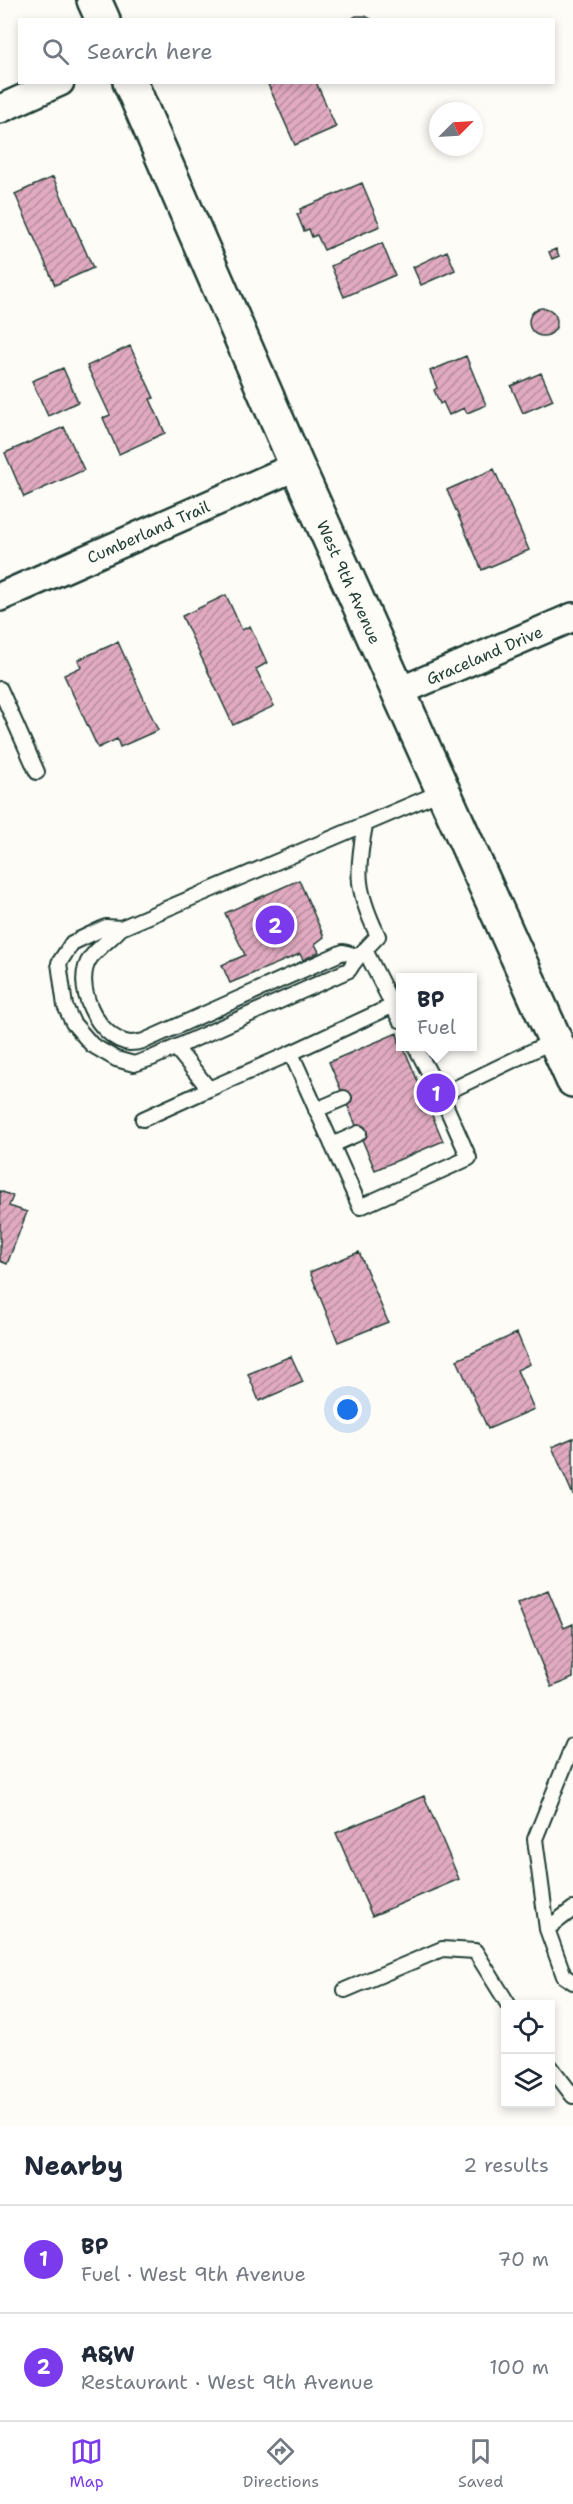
<!DOCTYPE html>
<meta charset="utf-8">
<style>
:root{--surface:#fff;--page:#f2f2f3;--text:#1f2937;--muted:#747a83;--line:#e0e1e3;--accent:#7c3aed}
body{margin:0;font-family:"Shantell Sans",sans-serif;background:var(--page);color:var(--text)}
.controls{position:absolute;right:18px;bottom:18px;display:grid;overflow:hidden;border-radius:0px;box-shadow:0 3px 9px #0003}
.controls button{width:54px;height:54px;display:grid;place-items:center;padding:0;border:0;border-bottom:2px solid var(--line);background:var(--surface);color:var(--text);font:30px sans-serif}
.compass{position:absolute;left:429px;top:102px;width:54px;height:54px;border-radius:50%;background:var(--surface);box-shadow:0 3px 9px #0003;rotate:66deg}
.you{position:absolute;left:348px;top:1410px;width:21px;height:21px;margin:-15px;border:4px solid #fff;border-radius:50%;background:#1a73e8;box-shadow:0 0 0 9px #1a73e833}
.badge{display:grid;place-items:center;width:39px;height:39px;border-radius:50%;background:var(--accent);color:#fff;font-size:20px;font-weight:700}
.pin{position:absolute;translate:-50% -50%;border:3px solid #fff;box-shadow:0 2px 6px #0006}
.popup{position:absolute;left:396px;top:973px;width:81px;height:78px;box-sizing:border-box;display:grid;place-content:center;border-radius:0px;background:var(--surface);filter:drop-shadow(0 2px 4px #0005);font-size:20px;white-space:nowrap;color:var(--muted)}
.popup b{font-size:22px;color:var(--text)}
.popup::after{content:'';position:absolute;left:50%;top:100%;margin-left:-12px;border:12px solid transparent;border-top-color:var(--surface)}
.list{margin:0;padding:0;list-style:none}
h2{display:flex;justify-content:space-between;align-items:center;height:78px;margin:0;padding:0 24px;font-size:26px}
h2 small{font-size:20px;font-weight:400;color:var(--muted)}
.list li{display:grid;grid-template-columns:39px 1fr auto;gap:18px;align-items:center;box-sizing:border-box;height:108px;padding:0 24px;border-top:2px solid var(--line)}
.list b{display:block;font-size:22px;white-space:nowrap}
.list p{margin:0;font-size:20px;white-space:nowrap;color:var(--muted)}
.list em{font-size:20px;font-style:normal;color:var(--muted)}
.icon{flex:none;width:33px;height:33px;fill:none;stroke:currentColor;stroke-width:2;stroke-linecap:round;stroke-linejoin:round}
.map{position:relative;flex:none;width:573px;height:2126px;overflow:hidden}
.search{position:absolute;background:var(--surface);box-shadow:0 3px 9px #0003;left:18px;right:18px;top:18px;height:66px;display:flex;align-items:center;gap:15px;box-sizing:border-box;padding:0 21px;border-radius:0px;color:var(--muted);font-size:22px}
.sheet{height:294px;background:var(--surface)}
nav{display:flex;justify-content:space-around;align-items:center;box-sizing:border-box;height:84px;border-top:2px solid var(--line);background:var(--surface);font-size:16px;color:var(--muted)}
nav a{display:grid;justify-items:center;gap:3px}
nav .on{color:var(--accent)}
.map>svg:first-child{display:block}
.building{fill:url(#building-hatch);stroke:#1f3d34;stroke-width:1.5}
.lines{fill:none;stroke-linecap:round;stroke-linejoin:round}
.service-casing{stroke:#1f3d34;stroke-width:18}
.minor-casing{stroke:#1f3d34;stroke-width:32}
.secondary-casing{stroke:#1f3d34;stroke-width:38}
.service{stroke:#fdfcf7;stroke-width:14}
.minor{stroke:#fdfcf7;stroke-width:27}
.secondary{stroke:#fdfcf7;stroke-width:33}
.labels{text-anchor:middle;stroke-width:6;stroke-linejoin:round;paint-order:stroke}
.street-label{font-size:16px;fill:#1f3d34;stroke:#fdfcf7}
</style>
<div class="map">
<svg width="573" height="2126" viewBox="0 0 573 2126">
<defs>
<pattern id="building-hatch" width="6" height="6" patternUnits="userSpaceOnUse" patternTransform="scale(1.5)"><rect width="6" height="6" fill="#e1aac0"/><path d="M-1 1l2-2M0 6l6-6M5 7l2-2" fill="none" stroke="#b68c9d"/></pattern>
</defs>
<rect width="100%" height="100%" fill="#fdfcf7"/>
<filter id="ink" filterUnits="userSpaceOnUse"><feTurbulence type="fractalNoise" baseFrequency=".0167" numOctaves="2"/><feDisplacementMap in="SourceGraphic" scale="12" xChannelSelector="R" yChannelSelector="G"/><feConvolveMatrix kernelMatrix="1 2 1 2 8 2 1 2 1" color-interpolation-filters="sRGB"/></filter>
<g filter="url(#ink)">
<!-- building -->
<path class="building" d="M356,16H365L373,20H349Z
M267,82H316L336,127L295,145Z
M53,177L93,268L55,285L15,194Z
M362,183L380,226L324,250L317,235L312,237L309,229L304,231L297,214L301,213L300,209Z
M382,243L395,275L344,297L331,266Z
M556,249L559,256L552,259L549,252Z
M447,251L455,270L421,285L413,267Z
M529 322a14 14 0 1 1 28 0a14 14 0 1 1-28 0Z
M130,346L154,398L150,399L165,433L119,454L103,418L110,415L87,366Z
M466,356L486,405L467,413L464,408L449,415L443,402L440,404L434,390L437,388L430,371Z
M63,368L78,402L48,416L32,381Z
M541,373L553,400L523,413L511,386Z
M64,427L84,470L24,497L5,453Z
M494,469L529,550L482,570L447,490Z
M226,595L242,630L250,626L267,663L256,669L274,706L233,725L182,616Z
M118,642L158,730L120,747L117,739L98,748L64,675L81,667L78,660Z
M299,880L324,937L315,944L319,952L303,960L300,954L230,983L222,965L245,955L225,913Z
M397,1033L400,1046H403L443,1141L375,1170L329,1062Z
M0,1191L13,1196L9,1206L27,1212L7,1264L0,1261Z
M359,1252L388,1322L338,1342L310,1272Z
M517,1333L530,1364L517,1370L534,1409L488,1429L457,1360Z
M291,1356L303,1382L259,1401L248,1374Z
M573,1438V1495L552,1447Z
M548,1590L564,1628L573,1624V1678L551,1687L517,1603Z
M424,1796L459,1879L372,1916L336,1833Z"/>
<g class="lines">
<!-- service casing -->
<g class="service-casing">
<path id="service" d="M0,689L37,772
M365,825C356,873 356,890 378,936C367,948 357,956 349,970L152,1058L134,1064L116,1059L92,1045L73,1023L65,1006L59,963L72,943L106,927L121,928C228,882 336,837 443,791
M121,928C112,938 99,947 91,957C71,983 98,1040 130,1043C134,1043 140,1042 144,1041L343,952L357,956
M365,950L400,1020
M392,1006L291,1053L360,1207L469,1158L441,1095L427,1104
M415,1046L441,1095L555,1040
M176,1048L209,1089L291,1053
M316,1110L344,1098
M143,1119L209,1089
M332,1145L359,1133
M573,1745L535,1839L547,1929L564,1976L573,1982
M547,1929L573,1909
M345,1990L442,1949L475,1951L508,2004
M550,2066L573,2096"/>
</g>
<!-- minor casing -->
<g class="minor-casing">
<g id="minor">
<path d="M0,109L60,82"/>
<path id="s1" d="M0,597L297,466"/>
<path id="s2" d="M398,692L573,617"/>
</g>
</g>
<!-- secondary casing -->
<g class="secondary-casing">
<g id="secondary">
<path d="M94,0L103,20"/>
<path id="s3" d="M130,82L297,466L573,1080"/>
</g>
</g>
<!-- service -->
<use href="#service" class="service"/>
<!-- minor -->
<use href="#minor" class="minor"/>
<!-- secondary -->
<use href="#secondary" class="secondary"/>
</g>
</g>
<g class="labels">
<!-- street labels -->
<g class="street-label">
<text dy="6" stroke="none"><textPath href="#s1" startOffset="162">Cumberland Trail</textPath></text>
<text dy="6" stroke="none"><textPath href="#s3" startOffset="546">West 9th Avenue</textPath></text>
<text dy="6" stroke="none"><textPath href="#s2" startOffset="94">Graceland Drive</textPath></text>
</g>
</g>
</svg>
<div class="controls">
<button><svg class="icon" aria-label="locate" viewBox="0 0 24 24"><circle cx="12" cy="12" r="6"/><path d="M12 2v4M12 18v4M2 12h4M18 12h4"/></svg></button>
<button><svg class="icon" aria-label="layers" viewBox="0 0 24 24"><path d="M12 4l9 5-9 5-9-5zM3 14l9 5 9-5"/></svg></button>
</div>
<svg class="compass" viewBox="-18 -18 36 36"><path d="M0-13l5 13h-10z" fill="#e53935"/><path d="M0 13l5-13h-10z" fill="#747a83"/></svg>
<div class="you"></div>
<div class="pin badge" style="left:436px;top:1093px">1</div>
<div class="popup"><b>BP</b>Fuel</div>
<div class="pin badge" style="left:275px;top:925px">2</div>
<div class="search"><svg class="icon" aria-label="search" viewBox="0 0 24 24"><circle cx="10" cy="10" r="6"/><path d="M15 15l6 6"/></svg>Search here</div>
</div>
<section class="sheet">
<h2>Nearby<small>2 results</small></h2>
<ul class="list">
<li><span class="badge">1</span><div><b>BP</b><p>Fuel · West 9th Avenue</p></div><em>70 m</em></li>
<li><span class="badge">2</span><div><b>A&amp;W</b><p>Restaurant · West 9th Avenue</p></div><em>100 m</em></li>
</ul>
</section>
<nav>
<a class="on"><svg class="icon" aria-label="map" viewBox="0 0 24 24"><path d="M3 6l6-2 6 2 6-2v14l-6 2-6-2-6 2zM9 4v14M15 6v14"/></svg>Map</a>
<a><svg class="icon" aria-label="directions" viewBox="0 0 24 24"><path d="M12 3l9 9-9 9-9-9zM9 14v-3h6M13 9l2 2-2 2"/></svg>Directions</a>
<a><svg class="icon" aria-label="saved" viewBox="0 0 24 24"><path d="M7 4h10v16l-5-4-5 4z"/></svg>Saved</a>
</nav>
